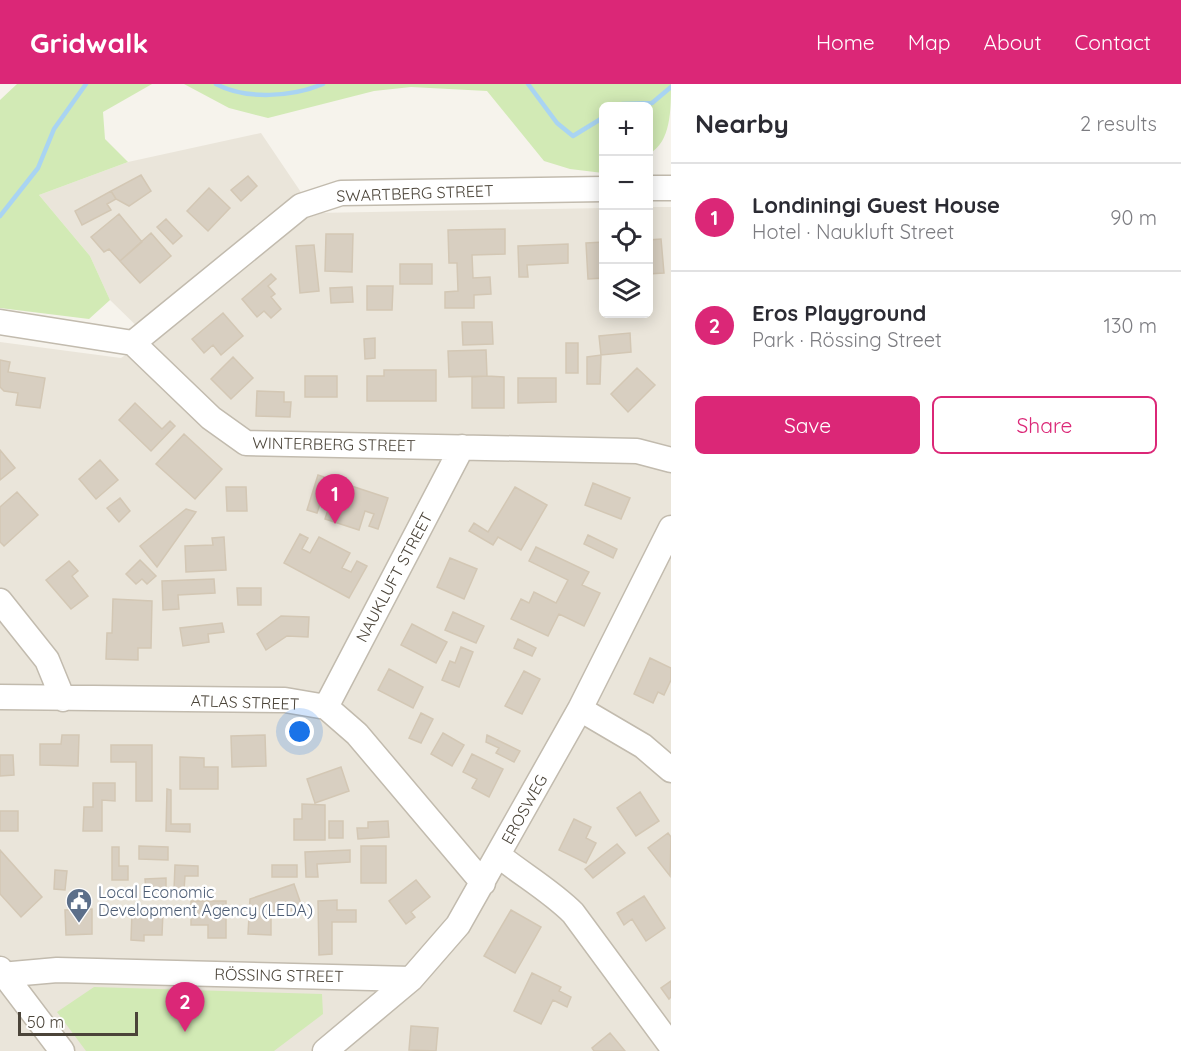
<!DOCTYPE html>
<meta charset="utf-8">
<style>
:root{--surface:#fff;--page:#f7f7f7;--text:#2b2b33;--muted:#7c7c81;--line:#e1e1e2;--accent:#db2777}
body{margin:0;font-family:Quicksand,sans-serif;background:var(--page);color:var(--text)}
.controls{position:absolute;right:18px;top:18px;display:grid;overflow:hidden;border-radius:9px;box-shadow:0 3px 15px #0003}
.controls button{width:54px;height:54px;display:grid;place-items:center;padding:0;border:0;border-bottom:2px solid var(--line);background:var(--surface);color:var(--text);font:30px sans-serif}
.scale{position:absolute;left:18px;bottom:15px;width:120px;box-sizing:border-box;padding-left:6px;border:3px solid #4b4439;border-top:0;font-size:16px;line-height:21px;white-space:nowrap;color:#4b4439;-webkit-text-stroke:4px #fff;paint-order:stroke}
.you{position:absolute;left:300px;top:648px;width:21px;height:21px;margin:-15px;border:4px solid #fff;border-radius:50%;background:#1a73e8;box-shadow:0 0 0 9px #1a73e833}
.badge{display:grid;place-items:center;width:39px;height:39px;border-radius:50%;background:var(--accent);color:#fff;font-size:20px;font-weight:700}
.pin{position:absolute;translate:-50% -50px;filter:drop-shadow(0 2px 3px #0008)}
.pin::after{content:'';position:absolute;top:32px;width:21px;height:18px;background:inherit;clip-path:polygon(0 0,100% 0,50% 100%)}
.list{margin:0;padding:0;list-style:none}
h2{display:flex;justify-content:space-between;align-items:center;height:78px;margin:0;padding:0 24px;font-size:26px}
h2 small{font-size:20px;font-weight:400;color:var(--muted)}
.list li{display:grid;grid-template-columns:39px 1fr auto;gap:18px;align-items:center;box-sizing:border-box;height:108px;padding:0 24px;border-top:2px solid var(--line)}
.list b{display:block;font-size:22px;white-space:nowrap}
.list p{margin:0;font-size:20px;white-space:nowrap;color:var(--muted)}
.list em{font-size:20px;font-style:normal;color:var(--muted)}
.actions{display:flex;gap:12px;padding:18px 24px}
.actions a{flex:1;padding:14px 0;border:2px solid var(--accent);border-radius:9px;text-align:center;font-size:21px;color:var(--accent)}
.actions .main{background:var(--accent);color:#fff}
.icon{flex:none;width:33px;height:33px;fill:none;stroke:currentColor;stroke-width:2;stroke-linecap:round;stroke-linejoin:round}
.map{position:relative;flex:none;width:671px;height:967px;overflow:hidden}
header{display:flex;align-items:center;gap:36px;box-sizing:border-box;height:84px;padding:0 30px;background:var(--accent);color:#fff}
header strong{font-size:28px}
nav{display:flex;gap:33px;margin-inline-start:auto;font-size:21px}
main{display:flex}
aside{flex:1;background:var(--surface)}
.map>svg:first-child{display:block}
.residential{fill:#eae5da}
.green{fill:#d2eab5}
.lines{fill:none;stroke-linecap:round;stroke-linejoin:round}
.stream{stroke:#a9d4f2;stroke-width:4.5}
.building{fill:#d8cfc1;stroke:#d3c7b4;stroke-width:1.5}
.minor-casing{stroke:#c2bbae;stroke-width:27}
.minor{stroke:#fff;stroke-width:24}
.labels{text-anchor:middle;stroke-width:5;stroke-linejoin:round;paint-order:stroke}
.street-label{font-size:16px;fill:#4b4439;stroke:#fff}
.service-label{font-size:16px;fill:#4e5e75;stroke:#fff;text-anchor:start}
</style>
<header>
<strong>Gridwalk</strong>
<nav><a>Home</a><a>Map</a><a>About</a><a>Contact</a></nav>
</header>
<main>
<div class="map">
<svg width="671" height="967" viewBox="0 0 671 967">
<rect width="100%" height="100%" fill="#f6f3ec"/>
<!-- residential -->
<path class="residential" d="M261,49L315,129L603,124L604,230H648L649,123H671V967H0V258L121,274L150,255L110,216L90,172L39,111L128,78Z"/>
<!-- green -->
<path class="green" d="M17,0H152L103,28L105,55L128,78L39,111L90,172L110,216L89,235L0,224V16Z
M184,0H671C671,26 671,58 649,70L648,22H604L603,89L570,85L544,77L487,7L411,3L374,7L268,34L229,24Z
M94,903L322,910L323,930L274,967H86L57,928Z"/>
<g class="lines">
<!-- stream -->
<path class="stream" d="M216,0C246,16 292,13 323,0
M528,0L557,39L573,52L604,33
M618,22L622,20L652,19L671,3
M0,132L38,84L54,45L86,0"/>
</g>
<!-- building -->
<path class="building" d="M141,91L151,107L129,122L116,115L111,107Z
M248,92L257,102L241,117L231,106Z
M209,104L230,124L208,147L187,127Z
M111,107L116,115L107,120L111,126L82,141L75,127Z
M119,130L142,158L120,177L109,165L104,168L91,153Z
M166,135L182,152L173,160L157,143Z
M505,145V170L472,171L473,194L490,193L491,210L474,211V224H445V208L458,207L457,179H449L448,146Z
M151,149L171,172L140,199L120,177Z
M326,150H353L352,188L325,187Z
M661,155L664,189L648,190V156Z
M604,158V194L588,195L586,159Z
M568,160V179L527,181L528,193H519L518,162Z
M314,161L319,207L300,209L296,162Z
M400,180H432V200H400Z
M271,190L276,195L268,202L275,210L271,213L281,225L271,234L264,227L257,233L242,215Z
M367,202H393L392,226H367Z
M352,203L353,218L331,219L330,204Z
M223,229L243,252L221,271L213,261L204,269L192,255Z
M462,238H492L493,260L463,261Z
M630,249L631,268L601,271L599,252Z
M375,254V274L365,275L364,255Z
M566,259H578V289H566Z
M486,266L487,292L449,293L448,267Z
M601,271L600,300H587V273Z
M233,273L253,294L231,315L211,295Z
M0,276L10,278L8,288L45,294L40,324L16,321L18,309L4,307L0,303Z
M637,284L655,301L628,328L611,310Z
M384,286H436V317H367V292H384Z
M305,292H337V313H305Z
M487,292L504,293V324H472V293Z
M518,294H556V318L518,319Z
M257,307L284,308V318H291L290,333L256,332Z
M135,319L162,345L170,337L175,342L151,367L119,336Z
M184,350L222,385L195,415L156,380Z
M0,366L15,384L0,396Z
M100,376L118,396L96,415L79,395Z
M318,391L388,414L378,445L369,442L374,430L365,427L359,446L325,435L330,419L321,417L317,429L307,426Z
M593,399L630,414L621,435L585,421Z
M226,403H246L247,427H227Z
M515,403L547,421L521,466L498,453L493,461L469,447L474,439L488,448Z
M17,408L38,431L4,462L0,458V423Z
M120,414L130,427L119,438L107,424Z
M186,425L196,428L157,483L140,462Z
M300,450L308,454L302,465L310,469L319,453L350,469L342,484L351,488L357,477L367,482L349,514L284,479Z
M588,451L617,465L613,474L584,460Z
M224,453L226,486L186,488L185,462L213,461L212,454Z
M536,463L589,488L582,501L600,509L584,542L559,530L548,552L511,535L521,515L529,519L534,508L556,519L568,496L529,477Z
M450,474L477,485L464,515L437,503Z
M140,476L156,492L147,500L142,495L136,500L126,490Z
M69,477L78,487L72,492L88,512L71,525L46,496Z
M214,495L215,509L178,511L179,525L163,526L162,497Z
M237,504H261V521H238Z
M113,515L152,517L151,564H138V576L106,575L107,549H112Z
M453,528L484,542L476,559L445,546Z
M281,532L309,533L308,553L287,552L266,566L257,550Z
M222,539L224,548L208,550L209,558L183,562L180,544Z
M412,540L447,558L436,579L401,561Z
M518,555L536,564L532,572L514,564Z
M461,563L473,568L459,603L442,596L450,577L455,579Z
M650,574L671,584V596L664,611L658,608L653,619L634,610Z
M389,585L423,603L413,624L378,606Z
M524,587L540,595L522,630L505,622Z
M421,629L433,635L421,659L409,654Z
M443,649L464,661L452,682L431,670Z
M62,651H79L78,682L40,681V660H61Z
M265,651L266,682L232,683L231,652Z
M487,651L520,667L514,678L496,669L499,664L486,658Z
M111,661H152V717H136V678H111Z
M472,670L503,685L489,713L472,704L477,695L463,688Z
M0,671H13L14,691L0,692Z
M180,673L204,674V683H218V705H180Z
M341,683L349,707L315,719L307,695Z
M93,699H115V717L102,716V747H83L84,723H93Z
M167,705L171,706V740H190V748L166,747Z
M640,708L659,737L636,752L617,724Z
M302,720L325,721V756H294V735H302Z
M0,727H18V747H0Z
M574,735L591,743L586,754L596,759L586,779L559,766Z
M329,737H343V754H329Z
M388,737L389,753L358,755L357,744H368V738Z
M668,749L671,753L670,792L648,764Z
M617,760L625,769L593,794L585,785Z
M139,762L168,763V776L139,775Z
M361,762H386V799H361Z
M112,763H119V782H128V796H112Z
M0,766L42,813L21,833L0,810Z
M350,766V778L317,780L318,793H306L305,768Z
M175,781L198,782V792H185L184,806H174Z
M272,781H297V793H272Z
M55,786L67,787L65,806L54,805Z
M166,794V807L146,808L145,795Z
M416,796L430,813L411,828L415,833L406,840L389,817Z
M294,800L302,823L271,833V851L248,850L250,815Z
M644,812L665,844L646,857L632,835L624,841L617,829Z
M337,816V826H356V838H332V870L319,871L318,817Z
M191,817H226V854H208V841H191Z
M92,825V850L66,851L65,826Z
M511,826L541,843L515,889L484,872Z
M132,827L163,828L162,851H144V857L131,856Z
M532,889L561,903L559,907L571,913L567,923L553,916L541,940L514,927Z
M671,897V913L669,915L661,904Z
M411,942L438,944L436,967L409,966Z
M610,949L625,967H594L592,964Z"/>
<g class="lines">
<!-- minor casing -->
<g class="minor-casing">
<path id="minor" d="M648,104H671
M0,238L133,259L211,334L246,359L637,367L671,376
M133,259L301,122L341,109L604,105
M0,517L47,576L63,615
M0,613L285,616L326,623L357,650L483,799
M326,623L462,363
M580,625L643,662L671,686
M498,771C523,791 551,807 573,829L671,962
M0,885L62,967
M0,891L57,886L411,895
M325,967L411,895L458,841L580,625L671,444"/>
</g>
<!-- minor -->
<use href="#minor" class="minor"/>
</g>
<!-- icons -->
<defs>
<g id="civic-pin" transform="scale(1.35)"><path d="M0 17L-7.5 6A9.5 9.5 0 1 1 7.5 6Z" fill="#5c6f8a" stroke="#fff"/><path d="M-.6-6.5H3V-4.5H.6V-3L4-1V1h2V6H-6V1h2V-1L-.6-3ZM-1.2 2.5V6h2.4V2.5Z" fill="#fff"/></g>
</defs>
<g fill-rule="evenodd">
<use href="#civic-pin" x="79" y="817"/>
</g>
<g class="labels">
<!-- street labels -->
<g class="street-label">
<text transform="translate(415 109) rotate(-2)" y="6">SWARTBERG STREET</text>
<text transform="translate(334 360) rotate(1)" y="6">WINTERBERG STREET</text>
<text transform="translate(394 493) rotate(-62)" y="6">NAUKLUFT STREET</text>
<text transform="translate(245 618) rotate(2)" y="6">ATLAS STREET</text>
<text transform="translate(524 725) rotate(-61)" y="6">EROSWEG</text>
<text transform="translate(279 891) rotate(1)" y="6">RÖSSING STREET</text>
</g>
<!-- service labels -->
<g class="service-label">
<text x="98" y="814">Local Economic<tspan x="98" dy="18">Development Agency (LEDA)</tspan></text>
</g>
</g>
</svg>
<div class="controls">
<button>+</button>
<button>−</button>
<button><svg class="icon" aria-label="locate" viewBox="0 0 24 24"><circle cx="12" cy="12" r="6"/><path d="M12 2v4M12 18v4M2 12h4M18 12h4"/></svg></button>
<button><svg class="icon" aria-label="layers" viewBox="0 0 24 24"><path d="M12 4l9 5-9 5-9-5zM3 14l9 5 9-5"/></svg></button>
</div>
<div class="scale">50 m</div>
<div class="you"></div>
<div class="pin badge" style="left:335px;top:440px">1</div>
<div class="pin badge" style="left:185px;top:948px">2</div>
</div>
<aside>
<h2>Nearby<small>2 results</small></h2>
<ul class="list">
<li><span class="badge">1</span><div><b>Londiningi Guest House</b><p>Hotel · Naukluft Street</p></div><em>90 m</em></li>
<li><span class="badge">2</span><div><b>Eros Playground</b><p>Park · Rössing Street</p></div><em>130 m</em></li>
</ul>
<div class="actions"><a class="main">Save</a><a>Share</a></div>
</aside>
</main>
